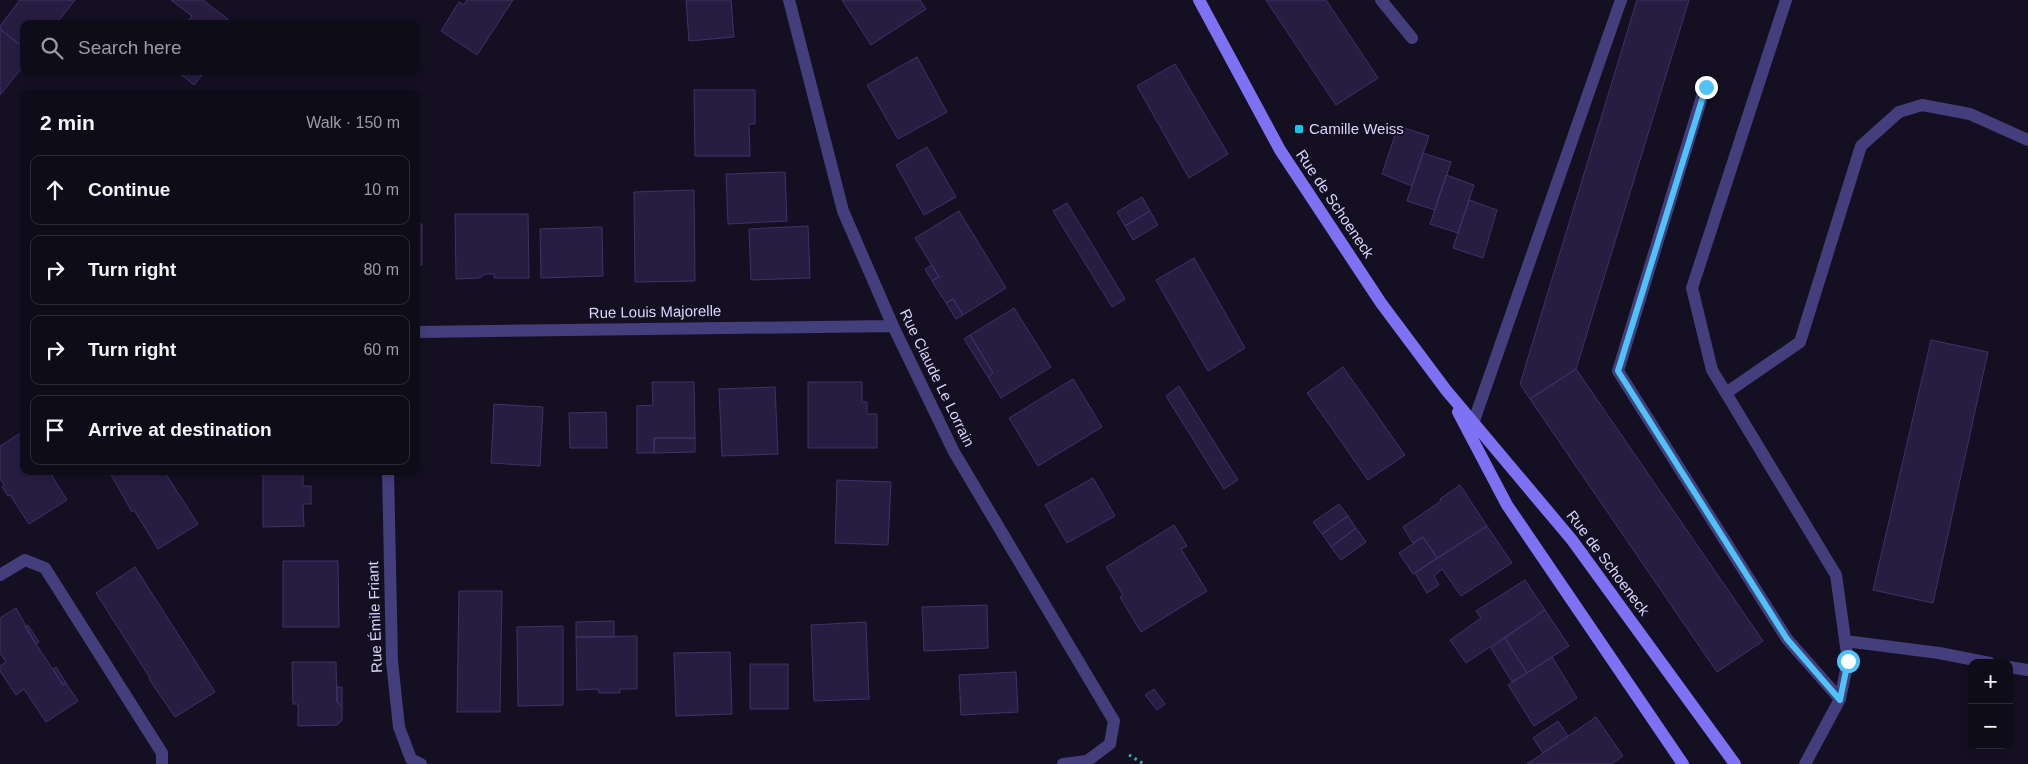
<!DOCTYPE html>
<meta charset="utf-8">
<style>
:root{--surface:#0f0c1a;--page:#1d1a27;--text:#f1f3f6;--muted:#9b9ba2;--line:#2f2c39}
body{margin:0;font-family:Arial,sans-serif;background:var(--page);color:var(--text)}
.controls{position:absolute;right:15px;bottom:15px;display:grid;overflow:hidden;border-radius:10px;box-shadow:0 2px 8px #0003}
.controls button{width:45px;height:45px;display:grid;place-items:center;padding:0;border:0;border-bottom:1px solid var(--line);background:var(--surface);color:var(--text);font:25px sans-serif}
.stop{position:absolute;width:15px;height:15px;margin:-11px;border:4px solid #4fc3f7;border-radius:50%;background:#fff}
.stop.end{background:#4fc3f7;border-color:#fff;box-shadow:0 1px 5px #0008}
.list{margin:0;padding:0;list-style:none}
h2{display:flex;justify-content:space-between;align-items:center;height:65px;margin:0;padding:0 20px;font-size:21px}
h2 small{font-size:16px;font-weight:400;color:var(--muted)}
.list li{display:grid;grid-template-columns:32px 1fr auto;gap:15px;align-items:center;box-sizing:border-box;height:70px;margin:0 10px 10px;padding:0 10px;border:1px solid var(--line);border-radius:10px}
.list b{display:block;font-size:19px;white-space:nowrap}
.list em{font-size:16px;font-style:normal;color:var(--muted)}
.icon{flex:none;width:28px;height:28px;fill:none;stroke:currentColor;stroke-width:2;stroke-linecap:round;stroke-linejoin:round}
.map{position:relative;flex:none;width:2028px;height:764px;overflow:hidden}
.search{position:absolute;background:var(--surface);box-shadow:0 2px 8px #0003;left:20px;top:20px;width:400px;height:55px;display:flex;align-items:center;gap:12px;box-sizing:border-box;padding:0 18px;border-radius:10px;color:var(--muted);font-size:19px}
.panel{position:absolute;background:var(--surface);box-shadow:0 2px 8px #0003;left:20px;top:90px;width:400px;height:385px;border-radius:10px}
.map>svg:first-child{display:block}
.building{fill:#271d41;stroke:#40316b}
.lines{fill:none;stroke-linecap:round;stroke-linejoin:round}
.path{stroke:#38abab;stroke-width:3;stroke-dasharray:2.5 4;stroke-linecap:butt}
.service{stroke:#453e7d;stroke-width:12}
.minor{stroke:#453e7d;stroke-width:12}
.secondary{stroke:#7e72f4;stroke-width:12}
.route{stroke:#4fc3f7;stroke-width:6}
.poi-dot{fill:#13c5e9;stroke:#141022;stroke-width:2}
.labels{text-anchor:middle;stroke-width:4.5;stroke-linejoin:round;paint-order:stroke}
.poi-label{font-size:15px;fill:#dbd4fc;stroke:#141022;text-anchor:start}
.street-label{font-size:15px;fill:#dbd4fc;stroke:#141022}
</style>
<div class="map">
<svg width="2028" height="764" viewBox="0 0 2028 764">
<rect width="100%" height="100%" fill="#141022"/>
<!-- building -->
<path class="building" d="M20,0H75L56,24H24V48L0,29V26Z
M171,0H203L234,24H186L192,16Z
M467,0H513L477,55L441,31L459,2L464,5Z
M686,0H731L734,37L689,41Z
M842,0H920L926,9L871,45Z
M1266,0H1326L1378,78L1336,105Z
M1637,0H1689L1576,369L1530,399L1520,384Z
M0,29L24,48V65L0,95Z
M917,57L947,112L898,139L867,85Z
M1175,64L1228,154L1189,178L1137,86Z
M177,71H205L194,85Z
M694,90H755V124H749L750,156H695Z
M1398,126L1429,136L1412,186L1382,174Z
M927,147L956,197L924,215L896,165Z
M1423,153L1451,162L1435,210L1407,201Z
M785,172L787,221L728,224L726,174Z
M1446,175L1474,185L1458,233L1430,224Z
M694,190L695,281L635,282L634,192Z
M1142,197L1150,211L1125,226L1117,212Z
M1469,200L1497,210L1483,258L1453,248Z
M1067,203L1125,299L1112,307L1053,211Z
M959,211L1006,288L963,315L953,299L946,303L932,281L939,277L915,238Z
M1150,211L1158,225L1133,240L1125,226Z
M455,214H528L529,278H494V274H485L479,278L456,279Z
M416,224H422V265H416Z
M808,226L810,278L751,280L749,229Z
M602,227L603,276L541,278L540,229Z
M1194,258L1245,348L1208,371L1156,280Z
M932,265L939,277L932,281L925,269Z
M953,299L963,315L956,319L946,303Z
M1014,308L1051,367L1001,398L988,377L993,373L970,335Z
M970,335L993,373L988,377L964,339Z
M1931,340L1988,352L1933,603L1873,590Z
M1343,367L1405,455L1368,480L1307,393Z
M1576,369L1763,641L1717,672L1530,399Z
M1073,379L1102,427L1038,466L1009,418Z
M652,382H694L695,438H654V453H637V406L653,405Z
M808,382H862V402H867V414H877V448H808Z
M1179,386L1238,480L1224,489L1166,396Z
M775,387L778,454L722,456L719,389Z
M494,404L543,407L540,466L491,463Z
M606,412L607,448H570L569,413Z
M24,431V471H49L67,500L29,524L10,495L8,496L2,487L4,485L0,479V446Z
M654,438H695V452L654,453Z
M109,471H164L198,524L158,549L134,510L132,512Z
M263,471H303V486H311V504H303L304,526L263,527Z
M1093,478L1115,516L1067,543L1045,505Z
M837,480L891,482L888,545L835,543Z
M1460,485L1487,526L1437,558L1423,537L1413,543L1403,527L1441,501L1440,499Z
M1339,504L1348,516L1322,534L1313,522Z
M1348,516L1356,528L1331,547L1322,534Z
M1174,525L1187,546L1181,549L1207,591L1141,632L1120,597L1123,595L1106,567Z
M1487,526L1512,563L1461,596L1442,569L1434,576L1439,585L1427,593L1415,573Z
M1356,528L1366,542L1341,560L1331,547Z
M1423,537L1437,558L1413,574L1399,553Z
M283,561H338L339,627H283Z
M135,567L215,692L175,717L149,679L150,678L96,593Z
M1525,580L1545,610L1466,663L1450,640L1481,618L1476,611Z
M459,591H502L500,712H457Z
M987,605L988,648L924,651L922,607Z
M16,608L36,644L63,685L66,683L78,701L46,722L24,689L16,695L0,671V666L6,662L0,653V618Z
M1545,610L1569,646L1527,673L1505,638Z
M614,621V637H576V622Z
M866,622L869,699L814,701L811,625Z
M28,625L39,642L36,644L25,627Z
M563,626V705L518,706L517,627Z
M637,636V689H620V693H599L598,689L577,690L576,637Z
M1505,638L1527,673L1512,682L1491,648Z
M730,652L732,714L676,716L674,653Z
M1552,657L1577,698L1534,726L1508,685Z
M292,662H336L337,702L342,707V720L337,725L298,726V704H293Z
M750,664H788V709H750Z
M56,667L66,683L63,685L53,669Z
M1016,672L1018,712L961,715L959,675Z
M337,687H342V707L337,702Z
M1154,689L1165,704L1157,710L1145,695Z
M1596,717L1623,756L1612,764H1527Z
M1558,721L1568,736L1543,753L1533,738Z"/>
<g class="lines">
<!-- path -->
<path class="path" d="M1129,755L1144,764"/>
<!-- service -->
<path class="service" d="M1381,0L1412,38
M1786,0L1692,288L1712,370L1836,575L1848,661L1840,699L1805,764
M1705,87L1618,371L1787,639L1840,699
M1726,393L1800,342L1861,146L1899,112L1922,105L1970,114L2028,140
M1470,432L1621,0
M1845,641L1939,653L1990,663
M2009,667L2028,670"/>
<!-- minor -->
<path class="minor" d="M789,0L843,211L893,326L954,452L1114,721L1110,744L1087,761L1063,764
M416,332L893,326
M388,471L392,661L399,727L411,759L421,764
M0,575L25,560L45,568L162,753V764"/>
<!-- secondary -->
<path class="secondary" d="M1199,0L1280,150L1381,303L1446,390L1572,540L1735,764
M1458,412L1507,505L1683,764"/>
</g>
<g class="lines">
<!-- route -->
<path class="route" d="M1706,87L1618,371L1787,639L1840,700L1848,661"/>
</g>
<!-- markers -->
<rect class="poi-dot" x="1294" y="124" width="10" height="10" rx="2.5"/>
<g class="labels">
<!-- poi labels -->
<g class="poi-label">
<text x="1309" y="134">Camille Weiss</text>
</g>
<!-- street labels -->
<g class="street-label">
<text transform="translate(1335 204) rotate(56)" y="5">Rue de Schoeneck</text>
<text transform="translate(655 312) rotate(-1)" y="5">Rue Louis Majorelle</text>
<text transform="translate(937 378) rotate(64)" y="5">Rue Claude Le Lorrain</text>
<text transform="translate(1608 563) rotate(53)" y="5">Rue de Schoeneck</text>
<text transform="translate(375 617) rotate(-92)" y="5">Rue Émile Friant</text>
</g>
</g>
</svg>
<div class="controls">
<button>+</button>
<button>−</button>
</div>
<div class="stop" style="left:1848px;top:661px"></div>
<div class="stop end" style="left:1706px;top:87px"></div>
<div class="search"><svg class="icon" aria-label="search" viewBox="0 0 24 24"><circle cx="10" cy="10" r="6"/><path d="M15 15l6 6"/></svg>Search here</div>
<section class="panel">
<h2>2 min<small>Walk · 150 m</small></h2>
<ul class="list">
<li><svg class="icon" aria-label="ahead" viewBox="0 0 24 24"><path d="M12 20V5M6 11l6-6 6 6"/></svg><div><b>Continue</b></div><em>10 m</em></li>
<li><svg class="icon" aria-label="right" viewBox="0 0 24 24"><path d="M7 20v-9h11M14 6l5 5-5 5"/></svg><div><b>Turn right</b></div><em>80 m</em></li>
<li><svg class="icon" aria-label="right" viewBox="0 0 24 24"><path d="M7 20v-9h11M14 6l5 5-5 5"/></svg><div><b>Turn right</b></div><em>60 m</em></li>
<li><svg class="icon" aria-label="arrive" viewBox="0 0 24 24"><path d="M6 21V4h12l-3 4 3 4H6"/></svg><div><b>Arrive at destination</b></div></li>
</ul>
</section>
</div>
